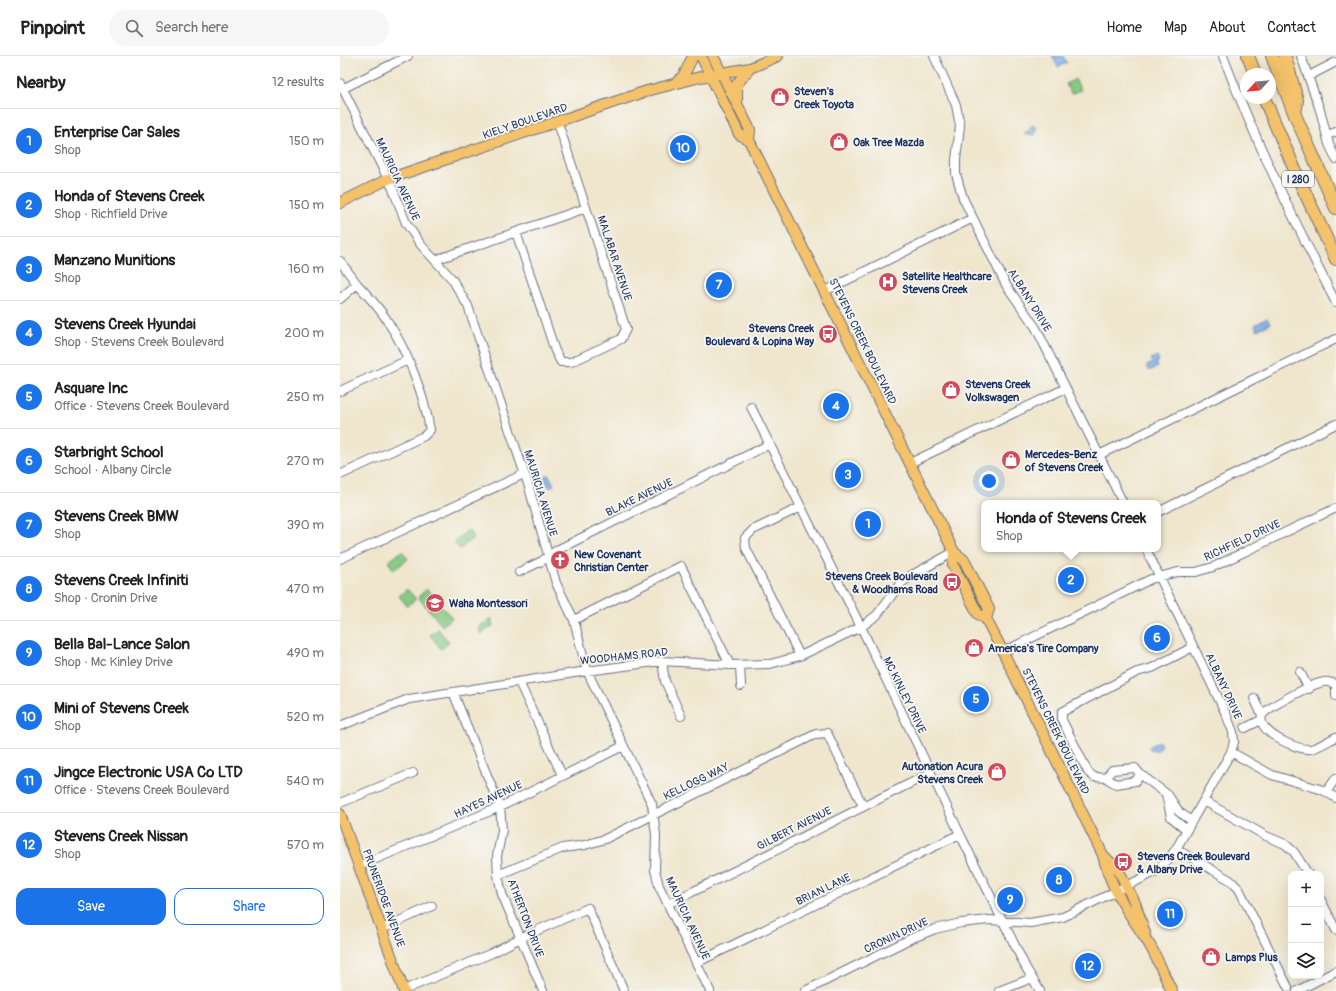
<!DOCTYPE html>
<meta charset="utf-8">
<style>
:root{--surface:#fff;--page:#f6f6f6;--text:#202124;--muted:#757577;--line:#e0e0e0;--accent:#1a73e8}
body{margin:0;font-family:Pangolin,sans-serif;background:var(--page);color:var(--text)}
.controls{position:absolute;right:12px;bottom:12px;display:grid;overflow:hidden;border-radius:8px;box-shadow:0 4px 16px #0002}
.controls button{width:36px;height:36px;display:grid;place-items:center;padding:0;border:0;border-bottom:1px solid var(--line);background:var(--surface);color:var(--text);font:20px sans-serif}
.compass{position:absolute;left:900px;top:12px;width:36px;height:36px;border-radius:50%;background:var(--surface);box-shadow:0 4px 16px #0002;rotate:244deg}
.you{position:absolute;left:649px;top:425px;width:14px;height:14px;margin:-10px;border:3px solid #fff;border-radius:50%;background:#1a73e8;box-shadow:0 0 0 6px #1a73e833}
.badge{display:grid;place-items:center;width:26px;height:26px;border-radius:50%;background:var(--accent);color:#fff;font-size:13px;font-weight:700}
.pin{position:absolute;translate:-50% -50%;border:2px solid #fff;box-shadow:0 1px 4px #0006}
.popup{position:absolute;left:641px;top:444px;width:180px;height:52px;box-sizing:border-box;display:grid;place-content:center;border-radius:8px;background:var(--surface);filter:drop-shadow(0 1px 3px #0005);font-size:13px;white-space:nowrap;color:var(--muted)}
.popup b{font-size:15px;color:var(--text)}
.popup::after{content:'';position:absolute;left:50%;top:100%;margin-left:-8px;border:8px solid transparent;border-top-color:var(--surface)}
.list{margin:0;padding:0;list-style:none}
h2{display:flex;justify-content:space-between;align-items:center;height:52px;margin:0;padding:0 16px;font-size:17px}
h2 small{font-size:13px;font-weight:400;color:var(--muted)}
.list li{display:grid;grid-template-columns:26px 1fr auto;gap:12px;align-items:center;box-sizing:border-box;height:64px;padding:0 16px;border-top:1px solid var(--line)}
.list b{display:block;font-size:15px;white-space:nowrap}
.list p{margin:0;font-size:13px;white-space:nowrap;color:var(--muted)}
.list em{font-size:13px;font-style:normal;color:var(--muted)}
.actions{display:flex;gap:8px;padding:12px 16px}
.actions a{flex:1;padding:9px 0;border:1px solid var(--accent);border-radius:12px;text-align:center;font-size:14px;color:var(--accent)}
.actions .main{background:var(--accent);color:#fff}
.icon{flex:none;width:22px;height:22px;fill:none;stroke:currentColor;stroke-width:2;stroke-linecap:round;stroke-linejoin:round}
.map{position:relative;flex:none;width:996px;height:935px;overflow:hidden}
header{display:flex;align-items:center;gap:24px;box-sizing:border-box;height:56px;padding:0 20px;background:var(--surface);border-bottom:1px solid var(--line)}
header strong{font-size:19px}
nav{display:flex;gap:22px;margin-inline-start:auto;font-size:14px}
.search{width:280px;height:36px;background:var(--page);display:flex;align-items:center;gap:10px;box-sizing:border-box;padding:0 14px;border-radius:22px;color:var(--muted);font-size:15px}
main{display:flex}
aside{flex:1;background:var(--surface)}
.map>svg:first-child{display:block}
.green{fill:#87c982;stroke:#517c70}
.water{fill:#7cade7;stroke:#4c6ea2}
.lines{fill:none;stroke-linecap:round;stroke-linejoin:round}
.minor-casing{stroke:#666f85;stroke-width:10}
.major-casing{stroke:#666f85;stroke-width:12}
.highway-casing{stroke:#666f85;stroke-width:14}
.minor{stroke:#fff;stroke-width:8}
.major{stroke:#f4c26a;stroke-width:10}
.highway{stroke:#f4c26a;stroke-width:12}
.labels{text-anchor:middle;stroke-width:3.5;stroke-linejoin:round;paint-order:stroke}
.shield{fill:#f6f6f2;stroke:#5d6b8a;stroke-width:1}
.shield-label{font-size:10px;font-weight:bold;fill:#1b2f5e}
.poi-label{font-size:11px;font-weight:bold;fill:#1b2f5e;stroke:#f6f6f2;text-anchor:start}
.street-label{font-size:11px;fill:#1b2f5e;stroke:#f6f6f2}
</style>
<header>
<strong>Pinpoint</strong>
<div class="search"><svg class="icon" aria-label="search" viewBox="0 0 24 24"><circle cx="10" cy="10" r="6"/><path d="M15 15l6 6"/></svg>Search here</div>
<nav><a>Home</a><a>Map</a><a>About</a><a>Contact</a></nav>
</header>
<main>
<aside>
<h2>Nearby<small>12 results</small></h2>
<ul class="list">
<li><span class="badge">1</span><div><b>Enterprise Car Sales</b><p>Shop</p></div><em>150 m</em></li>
<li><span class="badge">2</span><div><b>Honda of Stevens Creek</b><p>Shop · Richfield Drive</p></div><em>150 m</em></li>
<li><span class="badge">3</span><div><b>Manzano Munitions</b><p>Shop</p></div><em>160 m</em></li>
<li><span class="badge">4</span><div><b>Stevens Creek Hyundai</b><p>Shop · Stevens Creek Boulevard</p></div><em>200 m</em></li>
<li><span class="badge">5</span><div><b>Asquare Inc</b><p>Office · Stevens Creek Boulevard</p></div><em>250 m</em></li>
<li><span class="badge">6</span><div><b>Starbright School</b><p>School · Albany Circle</p></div><em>270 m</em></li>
<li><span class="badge">7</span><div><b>Stevens Creek BMW</b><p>Shop</p></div><em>390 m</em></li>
<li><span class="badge">8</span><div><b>Stevens Creek Infiniti</b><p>Shop · Cronin Drive</p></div><em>470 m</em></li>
<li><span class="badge">9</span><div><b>Bella Bal-Lance Salon</b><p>Shop · Mc Kinley Drive</p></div><em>490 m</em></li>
<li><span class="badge">10</span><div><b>Mini of Stevens Creek</b><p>Shop</p></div><em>520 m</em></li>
<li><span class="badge">11</span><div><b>Jingce Electronic USA Co LTD</b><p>Office · Stevens Creek Boulevard</p></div><em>540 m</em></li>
<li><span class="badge">12</span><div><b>Stevens Creek Nissan</b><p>Shop</p></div><em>570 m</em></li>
</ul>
<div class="actions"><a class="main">Save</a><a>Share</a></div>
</aside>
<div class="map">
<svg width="996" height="935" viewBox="0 0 996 935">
<rect width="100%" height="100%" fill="#f6f6f2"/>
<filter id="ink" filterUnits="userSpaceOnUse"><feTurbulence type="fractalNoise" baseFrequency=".025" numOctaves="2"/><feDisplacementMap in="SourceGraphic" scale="8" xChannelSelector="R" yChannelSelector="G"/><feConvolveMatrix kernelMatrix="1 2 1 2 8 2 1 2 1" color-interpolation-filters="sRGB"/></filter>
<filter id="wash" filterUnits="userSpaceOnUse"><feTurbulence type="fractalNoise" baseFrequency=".012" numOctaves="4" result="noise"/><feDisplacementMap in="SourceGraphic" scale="16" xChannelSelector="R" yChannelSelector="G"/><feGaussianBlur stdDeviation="0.9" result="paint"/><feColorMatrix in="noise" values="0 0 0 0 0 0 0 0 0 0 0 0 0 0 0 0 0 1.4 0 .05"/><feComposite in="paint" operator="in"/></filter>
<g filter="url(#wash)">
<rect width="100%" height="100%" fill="#f0e6cd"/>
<!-- green -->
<path class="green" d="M735,23L741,34L731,38L726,28Z
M128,474L134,481L120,493L114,486Z
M62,495L68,503L54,514L48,506Z
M67,533L76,543L67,550L59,540Z
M87,533L98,545L88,554L78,541Z
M98,546L112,562L102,570L89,554Z
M151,562L153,570L148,572L143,578L140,577L139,572L142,568L145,569Z
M98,573L109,586L101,593L90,579Z"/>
<!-- water -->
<path class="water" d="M712,0H723L727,7L718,11Z
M691,70H695L697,72L695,79H685V76L689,75Z
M927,262L930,268L917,274L915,269Z
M817,300L819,305L816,306L818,311L809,315L806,310L813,307L811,303Z
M206,419H209L214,429L212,431H209L204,422Z
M819,685L821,691L816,695L811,694L809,691Z"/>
</g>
<g filter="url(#ink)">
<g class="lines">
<!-- minor casing -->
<g class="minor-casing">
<path id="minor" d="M594,0L616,49L620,70L616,104V118L623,142L666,229L696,272L783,447
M883,0C915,85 955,166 996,247
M961,0L980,54L989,88L996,103
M969,20L996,6
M0,27L53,133L66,167L81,189L112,223L128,250L188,428L216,527L234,564L247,615L312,748L316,779L315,814L319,830L370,935
M2,33L68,0
M987,79L996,76
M176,176L215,295L221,306H231L281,283L286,273L218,67
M95,204L246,152
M0,205L17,228L0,243
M485,235L633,162
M0,335L68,304
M411,351L521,571L620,778L686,912L700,935
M759,399L996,283
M570,407L726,332
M0,419L84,380L90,374C84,339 68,296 48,266C40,252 28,240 17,228
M818,456L996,368
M0,503L184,418
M179,516L202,505L217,494L430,388
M234,564L341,510L390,609
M663,596L811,523L838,516H856L873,511L996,452
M460,600L406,492L405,482L413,474L461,451
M322,605L325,625L341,660
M400,609L401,630
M960,616L969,633
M179,626L222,719
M996,628C992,627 988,625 984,626C974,627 925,652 922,660C916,676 958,695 971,693C979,691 988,685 996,681
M996,628V640
M113,636L160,751L162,774L157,800L158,819L162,838L203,935
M914,642L922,659
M0,670L69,643L247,615L322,605L390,609L430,608L460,600L521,571L537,559L560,528L572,519L614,496
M905,672L921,664
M891,696L932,719L983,734L996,742
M795,712L800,718L796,725L776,728L769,724L768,719L772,714Z
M800,718L828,739L839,756L852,765
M768,722L754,721L748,716L722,664V656L797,616L812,612L853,591
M987,735L996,722
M826,738L831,761L847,774
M864,745L926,780L945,788L954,796L968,818
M0,747L73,717
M836,793L890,824L899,833L948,931
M19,810L160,751L283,690
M158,819L223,792L245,789L265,783L476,678L487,677L523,750
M981,844L996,874
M328,848L591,717
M42,873L92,850
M356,907L620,778
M64,934L152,897L180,882L248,852L284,935
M465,935L570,883L595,873L621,867L649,864L690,867L723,861L813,817L827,805L836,793L891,696L894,686L893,676L886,658L806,493
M659,935L692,922
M957,935L996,915"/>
</g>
<!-- major casing -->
<g class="major-casing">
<path id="major" d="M361,0L399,78L409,84L614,496L624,504L649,553L646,563
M373,0L410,74L409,84
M336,27L344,19L353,0
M397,45V28L410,12
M0,147L48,123L307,35L360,21L410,12L438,0
M614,496L613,509L638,558L646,563L663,596L763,799C772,837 789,856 809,888C818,903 824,920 832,935
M0,758L64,935
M763,799L779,815L795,847L805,877"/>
</g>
<!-- highway casing -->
<g class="highway-casing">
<path id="highway" d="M908,0L915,18
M932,0L955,59L996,152
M945,0L957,44L956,52
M924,42L961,128L996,203"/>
</g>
<!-- minor -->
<use href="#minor" class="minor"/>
<!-- major -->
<use href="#major" class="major"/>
<!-- highway -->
<use href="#highway" class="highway"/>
</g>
</g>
<!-- icons -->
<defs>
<g id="shop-disc" transform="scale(1)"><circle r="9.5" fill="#d1495b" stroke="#f6f6f2"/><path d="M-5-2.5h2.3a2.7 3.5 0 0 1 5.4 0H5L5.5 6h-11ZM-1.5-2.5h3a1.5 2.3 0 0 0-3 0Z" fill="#fff"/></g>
<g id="hospital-disc" transform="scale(1)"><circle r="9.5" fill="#d1495b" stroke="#f6f6f2"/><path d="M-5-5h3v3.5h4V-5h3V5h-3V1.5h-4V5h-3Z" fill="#fff"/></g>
<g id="bus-disc" transform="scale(1)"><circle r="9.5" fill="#d1495b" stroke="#f6f6f2"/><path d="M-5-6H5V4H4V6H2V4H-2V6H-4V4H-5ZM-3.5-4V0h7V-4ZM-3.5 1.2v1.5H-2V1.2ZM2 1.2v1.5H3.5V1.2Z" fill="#fff"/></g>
<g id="church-disc" transform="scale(1)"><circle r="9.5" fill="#d1495b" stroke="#f6f6f2"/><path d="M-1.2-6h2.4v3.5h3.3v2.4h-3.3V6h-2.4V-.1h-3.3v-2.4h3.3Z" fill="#fff"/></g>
<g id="school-disc" transform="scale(1)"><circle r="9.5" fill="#d1495b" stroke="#f6f6f2"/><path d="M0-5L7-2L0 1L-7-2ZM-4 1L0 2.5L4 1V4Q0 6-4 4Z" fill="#fff"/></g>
</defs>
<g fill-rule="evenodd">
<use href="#shop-disc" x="440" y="41"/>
<use href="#shop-disc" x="499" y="86"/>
<use href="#hospital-disc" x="548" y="226"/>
<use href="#bus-disc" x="488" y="278"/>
<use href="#shop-disc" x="611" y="334"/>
<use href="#shop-disc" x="671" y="404"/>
<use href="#church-disc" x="220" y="504"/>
<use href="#bus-disc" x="612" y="526"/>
<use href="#school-disc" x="95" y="547"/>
<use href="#shop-disc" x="634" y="592"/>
<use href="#shop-disc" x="657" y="716"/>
<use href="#bus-disc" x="783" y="806"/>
<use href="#shop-disc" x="871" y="901"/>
</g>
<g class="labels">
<!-- shield labels -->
<rect class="shield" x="942" y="115" width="32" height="16" rx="3"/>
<g class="shield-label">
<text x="958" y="127">I 280</text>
</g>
<!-- poi labels -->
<g class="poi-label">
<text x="454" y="39">Steven's<tspan x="454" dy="13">Creek Toyota</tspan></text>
<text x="513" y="90">Oak Tree Mazda</text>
<text x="562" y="224">Satellite Healthcare<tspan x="562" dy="13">Stevens Creek</tspan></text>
<text x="474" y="276" text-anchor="end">Stevens Creek<tspan x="474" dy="13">Boulevard &amp; Lopina Way</tspan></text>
<text x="625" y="332">Stevens Creek<tspan x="625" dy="13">Volkswagen</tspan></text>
<text x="685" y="402">Mercedes-Benz<tspan x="685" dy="13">of Stevens Creek</tspan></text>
<text x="234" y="502">New Covenant<tspan x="234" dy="13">Christian Center</tspan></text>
<text x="598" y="524" text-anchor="end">Stevens Creek Boulevard<tspan x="598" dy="13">&amp; Woodhams Road</tspan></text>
<text x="109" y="551">Waha Montessori</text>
<text x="648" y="596">America's Tire Company</text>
<text x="643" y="714" text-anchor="end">Autonation Acura<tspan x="643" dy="13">Stevens Creek</tspan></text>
<text x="797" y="804">Stevens Creek Boulevard<tspan x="797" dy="13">&amp; Albany Drive</tspan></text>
<text x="885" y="905">Lamps Plus</text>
</g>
<!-- street labels -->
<g class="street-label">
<text transform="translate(185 65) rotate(-19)" y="4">KIELY BOULEVARD</text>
<text transform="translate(58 123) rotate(65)" y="4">MAURICIA AVENUE</text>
<text transform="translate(275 202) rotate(72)" y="4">MALABAR AVENUE</text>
<text transform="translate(690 244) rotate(58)" y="4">ALBANY DRIVE</text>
<text transform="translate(523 285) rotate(64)" y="4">STEVENS CREEK BOULEVARD</text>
<text transform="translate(201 437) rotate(73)" y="4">MAURICIA AVENUE</text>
<text transform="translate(299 441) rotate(-26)" y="4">BLAKE AVENUE</text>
<text transform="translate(902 484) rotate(-25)" y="4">RICHFIELD DRIVE</text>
<text transform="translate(284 600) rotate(-6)" y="4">WOODHAMS ROAD</text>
<text transform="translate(884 630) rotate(65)" y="4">ALBANY DRIVE</text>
<text transform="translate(565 639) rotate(64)" y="4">MC KINLEY DRIVE</text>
<text transform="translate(716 675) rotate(64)" y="4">STEVENS CREEK BOULEVARD</text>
<text transform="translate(356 725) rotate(-26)" y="4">KELLOGG WAY</text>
<text transform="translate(148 743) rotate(-25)" y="4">HAYES AVENUE</text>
<text transform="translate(454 772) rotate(-27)" y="4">GILBERT AVENUE</text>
<text transform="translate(483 833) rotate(-26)" y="4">BRIAN LANE</text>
<text transform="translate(44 842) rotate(70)" y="4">PRUNERIDGE AVENUE</text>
<text transform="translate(186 862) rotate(69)" y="4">ATHERTON DRIVE</text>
<text transform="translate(348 862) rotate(65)" y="4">MAURICIA AVENUE</text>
<text transform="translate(556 879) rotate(-25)" y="4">CRONIN DRIVE</text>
</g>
</g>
</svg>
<div class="controls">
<button>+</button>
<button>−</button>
<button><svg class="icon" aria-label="layers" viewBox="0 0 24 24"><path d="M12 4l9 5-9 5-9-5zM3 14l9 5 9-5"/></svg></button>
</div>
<svg class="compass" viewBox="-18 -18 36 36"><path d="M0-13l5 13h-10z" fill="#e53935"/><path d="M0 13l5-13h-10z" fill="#757577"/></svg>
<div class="you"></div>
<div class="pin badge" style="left:528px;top:468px">1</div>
<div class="pin badge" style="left:731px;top:524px">2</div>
<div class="popup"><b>Honda of Stevens Creek</b>Shop</div>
<div class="pin badge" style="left:508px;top:419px">3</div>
<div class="pin badge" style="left:496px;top:350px">4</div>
<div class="pin badge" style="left:636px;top:643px">5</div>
<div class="pin badge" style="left:817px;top:582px">6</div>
<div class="pin badge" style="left:379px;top:229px">7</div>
<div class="pin badge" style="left:719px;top:824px">8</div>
<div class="pin badge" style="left:670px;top:844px">9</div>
<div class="pin badge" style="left:343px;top:92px">10</div>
<div class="pin badge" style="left:830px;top:858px">11</div>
<div class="pin badge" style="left:748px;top:910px">12</div>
</div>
</main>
